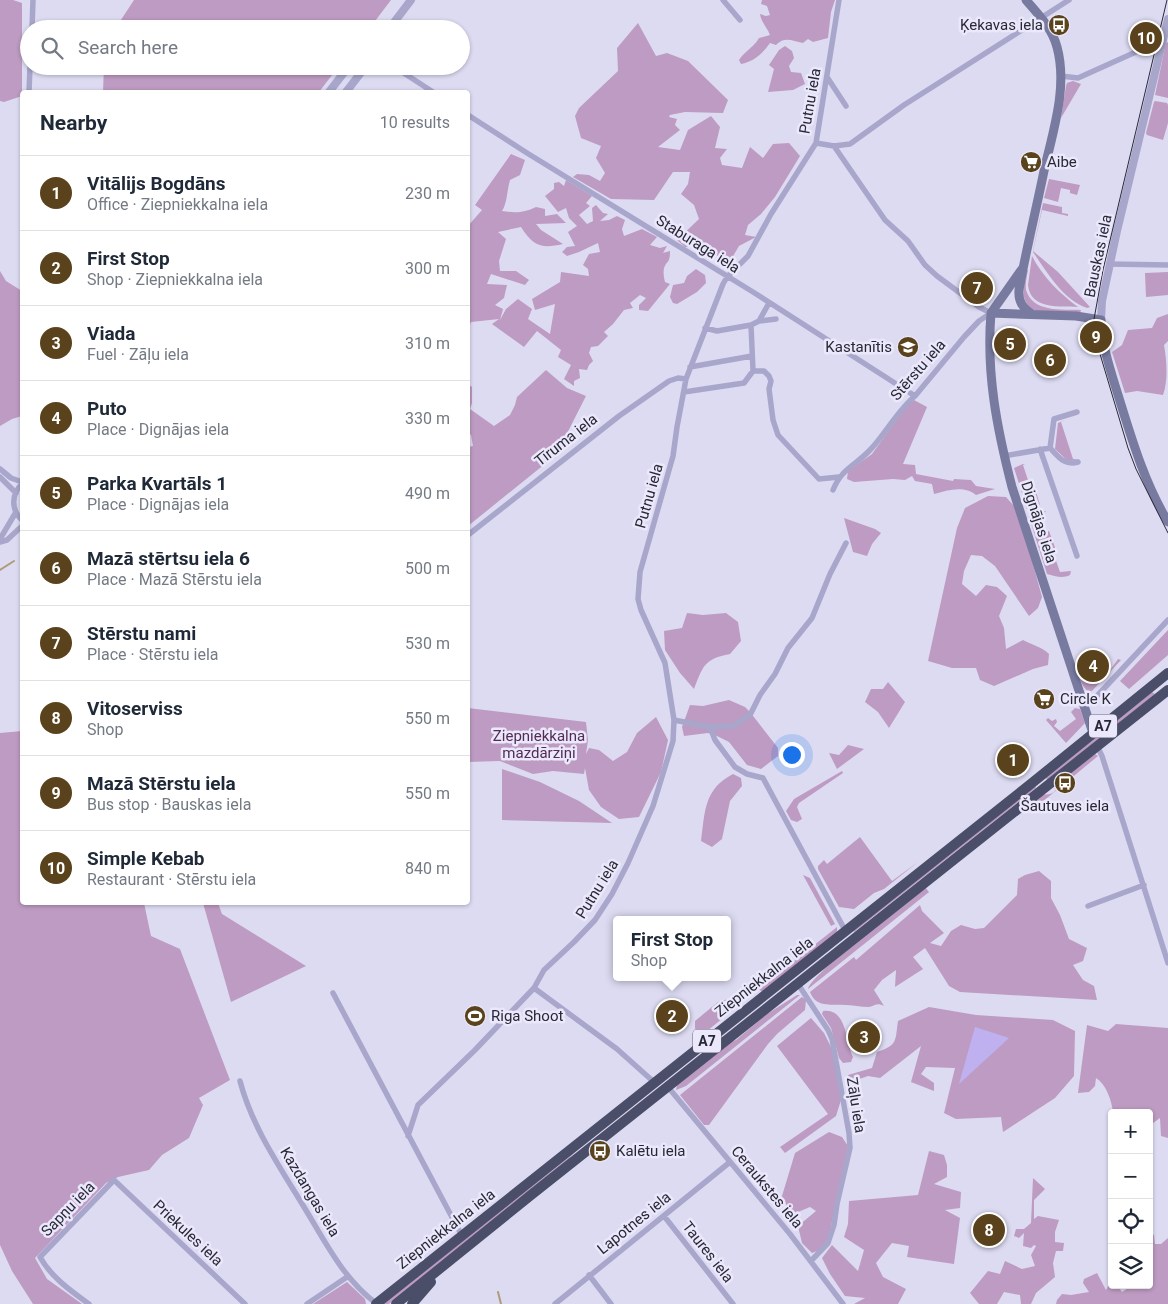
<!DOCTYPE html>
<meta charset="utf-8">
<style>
:root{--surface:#fff;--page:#f6f6f7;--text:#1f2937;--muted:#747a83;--line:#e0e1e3;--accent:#5a431c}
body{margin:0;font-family:Roboto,sans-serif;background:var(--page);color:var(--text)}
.controls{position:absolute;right:15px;bottom:15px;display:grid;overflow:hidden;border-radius:5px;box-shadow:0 1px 4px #0004}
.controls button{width:45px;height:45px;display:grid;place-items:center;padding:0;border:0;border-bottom:1px solid var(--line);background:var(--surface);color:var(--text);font:25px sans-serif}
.you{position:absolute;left:791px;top:754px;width:18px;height:18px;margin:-12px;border:4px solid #fff;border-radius:50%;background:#1a73e8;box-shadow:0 0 0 8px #1a73e833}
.badge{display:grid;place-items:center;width:32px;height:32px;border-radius:50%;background:var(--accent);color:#fff;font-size:16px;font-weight:700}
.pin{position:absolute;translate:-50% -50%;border:2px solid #fff;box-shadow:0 1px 5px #0006}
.popup{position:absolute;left:613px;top:916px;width:118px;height:65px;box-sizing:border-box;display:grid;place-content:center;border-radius:5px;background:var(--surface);filter:drop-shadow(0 1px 4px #0005);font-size:16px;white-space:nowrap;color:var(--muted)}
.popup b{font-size:19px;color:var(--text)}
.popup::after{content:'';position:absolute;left:50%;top:100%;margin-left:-10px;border:10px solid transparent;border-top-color:var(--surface)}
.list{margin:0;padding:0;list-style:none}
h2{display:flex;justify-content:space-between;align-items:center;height:65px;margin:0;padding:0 20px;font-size:21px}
h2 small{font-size:16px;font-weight:400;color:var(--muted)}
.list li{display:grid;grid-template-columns:32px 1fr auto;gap:15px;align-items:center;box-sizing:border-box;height:75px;padding:0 20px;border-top:1px solid var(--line)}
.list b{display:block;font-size:19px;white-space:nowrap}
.list p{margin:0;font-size:16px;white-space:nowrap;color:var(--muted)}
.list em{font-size:16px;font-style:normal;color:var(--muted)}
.icon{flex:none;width:28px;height:28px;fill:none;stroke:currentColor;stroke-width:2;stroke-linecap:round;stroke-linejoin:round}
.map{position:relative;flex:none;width:1168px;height:1304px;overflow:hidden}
.search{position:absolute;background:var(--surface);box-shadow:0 1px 4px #0004;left:20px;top:20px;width:450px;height:55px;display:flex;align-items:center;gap:12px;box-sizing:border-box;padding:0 18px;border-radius:28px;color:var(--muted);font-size:19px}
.panel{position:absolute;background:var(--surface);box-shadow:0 1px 4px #0004;left:20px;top:90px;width:450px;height:815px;border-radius:5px}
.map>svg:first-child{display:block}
.green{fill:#be9bc2}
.sand{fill:#bfb1ef}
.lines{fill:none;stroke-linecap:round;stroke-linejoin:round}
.stream{stroke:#b09b79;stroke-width:2}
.minor{stroke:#a8a7cb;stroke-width:5.5}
.tertiary{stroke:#a8a7cb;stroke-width:8}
.secondary{stroke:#787a9f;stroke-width:9}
.trunk{stroke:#4b4e68;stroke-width:10}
.tram{stroke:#282937;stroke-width:1}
.labels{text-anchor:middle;stroke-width:5;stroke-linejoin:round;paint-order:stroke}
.shield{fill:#eae8fa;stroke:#626272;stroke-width:1}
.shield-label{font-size:14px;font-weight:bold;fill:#282937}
.poi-label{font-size:15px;fill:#282937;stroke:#eae8fa;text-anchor:start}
.street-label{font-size:15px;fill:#282937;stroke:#eae8fa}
.park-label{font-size:15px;fill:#532b56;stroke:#eae8fa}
</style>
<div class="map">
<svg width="1168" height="1304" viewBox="0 0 1168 1304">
<rect width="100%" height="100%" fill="#dddbf2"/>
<!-- green -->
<path class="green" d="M0,0H13L22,3V96L4,102L0,101Z
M134,0H391L369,29H115Z
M762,0H835L831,12L828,38L813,42L808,39L803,43C792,41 785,36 776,45L770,43C763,53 754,62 741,64L739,60C745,51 754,47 759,38L770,35C767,27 761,22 760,14L766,16L770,15L767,6L761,4Z
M638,23L656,56L667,53L688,61L728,100L723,113L685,112L670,115L669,117L677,119L675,125L680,130L658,147L680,150L688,130L711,116L720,127L715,148L727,149L720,158L722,165L742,168L750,147L763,158L773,144L789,143L800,156L775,197L761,214L748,225L745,235L756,237L739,246L729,263L701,246L685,247L677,240L699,219L694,205L681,194L688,184L690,172H673L654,200L611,199L573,177L577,174L589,175L600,181L605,173L596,158L601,146L581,138L575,116L579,108L618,71L617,48Z
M1168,42V98L1155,95L1166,43Z
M785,46L792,51L794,58L789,66L791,72L801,73L805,84L793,90L768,92L774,69L769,65L779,50Z
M104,66H339L319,92H103Z
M1073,81L1081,84L1061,118L1066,86L1067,83Z
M1155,101L1167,103L1168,105V123L1163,140L1147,135L1146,133L1154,102Z
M511,154L525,160L520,175L510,180C507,190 507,204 502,211C515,213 524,213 536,207L545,209V216L557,214L566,223L536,224L541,230L563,244C541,249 533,246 521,227L498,232L506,239L499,261L500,271H516L529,280L525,285L491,274L487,284L507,285L504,298L495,305L503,309L500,320L506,309L518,299L532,309L528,319L550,334L555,304L535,310L532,299L560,282L561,272L589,276L588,269L583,265L589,254L600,252L598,243L579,252L567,256L562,252L567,247L575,246L568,232L577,226L569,218L566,208L558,212L545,196L554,189V183L559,182L564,186L566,180L592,196L586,203L590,206L579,215L587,224L593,221L592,208L596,205L603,213L608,214L600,221L609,220L617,216L625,220L622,229L624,236L642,229L657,237L650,245L660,248L667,246L663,253L670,251C670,264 667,260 664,268C663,273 664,278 665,282L670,284L648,311L639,310V305L646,298L640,295L630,303L633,308L624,310L613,324L604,332L608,336L598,346L591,347L589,353L593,361L589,365L587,370L579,369L580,378L574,381V386L564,379L571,365L558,357L561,350L537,331L524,347L492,324L499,319L471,322L468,330V226L482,210L475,205Z
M1049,179L1080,185L1077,195L1070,193V190L1061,188L1058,202L1044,198Z
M1043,203L1062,207V213L1068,214V216L1042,210L1033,251L1058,272L1090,307L1087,308C1063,300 1047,272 1033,252V250Z
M1032,256C1042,276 1060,294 1078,307C1061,306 1030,310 1028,285Z
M696,269L705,275L706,283L697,292L677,304L673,303L670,297L673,285L684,283L687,276Z
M1026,270H1028C1027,276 1025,284 1026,290C1033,313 1062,309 1081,310L1080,313L1036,311C1018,303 1024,285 1026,270Z
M0,271L6,281L22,291V416L12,419L0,426Z
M1168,272V295L1146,297L1145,273Z
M1168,314V341L1164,345C1167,362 1168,381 1163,395L1137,391L1125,393L1112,352L1122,345L1128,330L1152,328L1157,318Z
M546,370L567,388L586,396L556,455L468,526V447L473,446L471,435L468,432V384L472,387V403L470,409L494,426L510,415L515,405L517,397Z
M914,400L927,407L903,464L915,465L916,474L953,481L954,479L971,480L976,486L995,489L976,495C964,485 948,490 934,494L932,484L915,481L912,476L905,480L893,479L854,482L847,479L848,471L872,454L907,405Z
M1065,420L1061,422L1073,459H1079L1068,461L1055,449L1058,423Z
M1023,464L1025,465H1023L1029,483L1033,482L1040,505L1027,509L1014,468Z
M988,496L1006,497L1014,506L1027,542L1042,597L1038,608L1029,616L995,566L982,556L971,555L964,571L962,584L976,596L986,585L997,587L1007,596L999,616L1004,628L1006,649L1023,640C1032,645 1042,647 1049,654L1048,665L1033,669L994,686L980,680L976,668H952L928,661L957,528L965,508Z
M1045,511L1046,512L1040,514L1046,532L1049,531L1057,553L1054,555L1060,572L1071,571L1070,575C1062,579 1055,576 1047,574L1029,517Z
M844,518L875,529L881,533L872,544L867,556L853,552Z
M687,613L703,615L726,613L738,622L741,641L730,654C704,659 703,666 694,689L680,673L665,650L664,631L682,628Z
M1168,630V655L1129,689L1120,681Z
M1118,659L1121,660L1092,691L1089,692C1081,687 1076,671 1078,662L1083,661L1090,682L1092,684L1106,676Z
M888,682L905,702L889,728L878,712L865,702L871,689H883Z
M1152,692L1155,694L1047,780L1046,778Z
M729,700L745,707L750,712L778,748V756L761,769L747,765L729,742L717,736L708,733L684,736L682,727L690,705L703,706Z
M468,708L586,722L588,740L586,754L589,748L599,750L613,761L627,752L637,733L656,717L668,740L661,772L639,817L619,819L601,807L589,790L585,768L584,774L553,771L533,774L500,761L468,762Z
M1075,708L1080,709L1085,723L1066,743L1046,720L1048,718L1052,721L1056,719L1057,722L1054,726L1060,731L1076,719L1071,712Z
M22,731V902L144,903L151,936L180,949L230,1080L199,1098L203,1105L189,1138L162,1155L149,1170L118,1177L106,1183L35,1258L47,1279L82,1304H33L12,1271L0,1245V733Z
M848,745L864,749L837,769L829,753L839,755Z
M1095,754L1098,756L1035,808L1032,805L1040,798L1039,796L1041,794C1051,796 1058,792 1059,781Z
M502,769L540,782L579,801L612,823L502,820Z
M842,771L843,773L799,803L797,807L802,819L797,822L791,820L786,811L794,799Z
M733,774L741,778L742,786L730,801L722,839L712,847L701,841C705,811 704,789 733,774Z
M1035,786L1036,788L854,932L853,931Z
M860,837L892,881L918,862L884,889L874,893L854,909L839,907L818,869V866L824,860L827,864Z
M1039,871L1051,881V898L1060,915L1069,939L1087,948L1083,961L1073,965L1083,980L1094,986L1097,1000L960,992L949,986L925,948L913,957L923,969L895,987L896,970L882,980L874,990L884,1006C877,1002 875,1006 869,1007C861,1007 852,1005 845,1005C831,1004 816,1008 810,992L854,957L856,960L920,905L922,911L944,933L930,943L941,946L951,931L961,925L975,929L984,928L1017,895L1018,879L1025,875Z
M803,875L810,878L835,924L831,926Z
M925,887L929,892L808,989C809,982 831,964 838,956Z
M203,903H218L222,914L306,966L231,1002Z
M837,927V931L835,935L762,992L759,989Z
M797,995H800L686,1086L676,1090L677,1085L731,1042L736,1040L767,1014Z
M735,997L740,999L739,1005L707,1031L697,1032L695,1028V1021L718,1002Z
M802,997L806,1000L805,1010L777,1034L768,1044L709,1125H704L680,1095Z
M929,1007L976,1015L1053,1020L1075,1031L1074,1076L1055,1098L1003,1132L1001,1117L956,1119L944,1113L955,1068L926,1067L921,1074L934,1083V1091L911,1082L921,1046L880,1078L868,1076L851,1082L848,1075L872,1068L877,1052C898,1045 895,1041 898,1021Z
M823,1011C847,1007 846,1044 853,1057L851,1062L843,1063L839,1058L831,1028L822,1014Z
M811,1018L824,1033L832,1049L841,1100L836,1116L785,1153L780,1147L828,1114L777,1046Z
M1116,1024L1168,1028V1138L1161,1136L1160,1118L1149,1126V1113H1113C1112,1101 1106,1084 1096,1078L1095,1086L1089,1092L1078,1093L1087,1025L1108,1031Z
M829,1132L842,1137L848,1146L829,1236L822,1249L812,1253L802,1243L798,1226L816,1211L810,1207L791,1215L782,1196L795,1153Z
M929,1151L944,1155L947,1165V1177L934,1184L961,1192L960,1208L945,1210L960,1218L954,1264L907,1257L909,1246L892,1243L876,1263L883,1277L906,1289L898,1304H854L865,1298L845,1296L830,1274L822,1258L832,1245L858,1271L864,1250L844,1237L848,1224L849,1201L918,1195Z
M576,1152L570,1156L572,1159L389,1304H383Z
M1033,1178L1045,1189L1034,1200V1219L1038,1216L1059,1220L1055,1232V1242L1064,1243L1063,1251H1056L1053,1263L1055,1277L1036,1293L1031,1304H1021L1020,1295L1004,1292L997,1304H979L970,1293L988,1271L1000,1274L1005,1261L1022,1269L1035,1266L1031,1255L1036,1246L1034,1245L1031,1248L1023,1246L1024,1233L1019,1238L1014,1236L1016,1229H1024L1031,1223Z
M1149,1233L1154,1235L1155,1244H1161L1168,1238V1304H1056L1057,1300L1062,1294L1071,1295L1089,1292L1083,1283L1084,1279L1097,1273L1106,1290L1110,1283L1112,1285H1117L1122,1292L1133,1285H1149V1276L1153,1274L1152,1269L1149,1268Z
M347,1282L365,1299L366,1304H313Z"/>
<!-- sand -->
<path class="sand" d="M975,1027L1009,1038L959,1084Z"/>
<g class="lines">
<!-- stream -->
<path class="stream" d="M0,570L14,561
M498,1292L501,1304"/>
<!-- minor -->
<path class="minor" d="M723,0L740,20
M32,29L33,0
M393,66L433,92
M1061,76L1078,78L1138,51
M827,77L846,106
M29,92L30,66
M468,115L527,153L753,292L915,396
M816,143L834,146L850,144L904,105L1069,0
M1109,264L1168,265
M759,321L769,303
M705,328L717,331L751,325L759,321L776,319
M690,367L752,356
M753,371H764L769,376L771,381L769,389L773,420L778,435L819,479L839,477
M684,392L744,383L753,371L751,325
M1050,448C1058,456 1064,466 1078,462
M1040,449L1077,556
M1004,456L1050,448L1054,419L1077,412
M0,469L11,478L22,482
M0,477L16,493
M22,484C11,494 11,510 22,520
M833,490C842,468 855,466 870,450C886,433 897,411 915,396L964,337L979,321L991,313L979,307L937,276L925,265L908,241L885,220L834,146
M468,535L619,416L669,381L678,378L686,379
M0,539L16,512
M0,542L7,540L22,526
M1084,702L1097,696L1168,620
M674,720L710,727L733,726L750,715L760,695L775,674L788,648L812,618L830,574L846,543
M710,727L715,740L735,767L747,774L763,778L846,932
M1097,746L1102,756L1168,963
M1088,906L1144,885
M798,984L828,1030L832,1039L849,1133L850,1148L837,1204L834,1225L828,1243L811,1261
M534,988L617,1049L655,1083
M333,993L462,1236
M240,1081C252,1127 280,1167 304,1207C325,1241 343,1279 377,1304
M668,1087L790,1234L843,1304
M408,1136L418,1105L475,1050L534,988L544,970L574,942L595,920L612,894L628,863L653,806L673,741L674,720L665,663L641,610L638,599L640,572L673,456L677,427L686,379L723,284L727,277L748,256L771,214L816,143L839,0
M664,1216L733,1304
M589,1275L611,1304
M89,1304C71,1291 51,1277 40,1257L114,1180L245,1304
M307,1304L347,1277
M555,1304L730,1162"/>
<!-- tertiary -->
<path class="tertiary" d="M389,29L411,0
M329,92L349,66
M346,92L366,66
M1101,320L1102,301L1117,231L1168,19"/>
<!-- secondary -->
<path class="secondary" d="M1026,0C1038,14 1052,28 1057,47C1068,87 1053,131 1044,171C1036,210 1026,250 1019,290C1018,302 1023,308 1032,314
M991,313C986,373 997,429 1012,487L1093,733
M991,313L1076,316L1101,320C1102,347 1111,372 1119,398C1132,440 1145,484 1168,522
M991,313L1022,269"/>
<!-- trunk -->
<path class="trunk" d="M376,1304L1027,787L1168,673
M396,1304L531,1195L1168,690
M412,1304L431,1282"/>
<!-- tram -->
<path class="tram" d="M1167,0L1103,270L1094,319L1100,354L1128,448L1136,469L1168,533"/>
</g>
<!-- icons -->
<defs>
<g id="bus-disc" transform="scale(1.125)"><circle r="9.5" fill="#5a431c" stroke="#eae8fa"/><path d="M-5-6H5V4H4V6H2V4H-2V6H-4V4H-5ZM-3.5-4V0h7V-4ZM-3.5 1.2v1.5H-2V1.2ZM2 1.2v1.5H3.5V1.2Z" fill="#fff"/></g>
<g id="supermarket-disc" transform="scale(1.125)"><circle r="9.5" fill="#5a431c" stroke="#eae8fa"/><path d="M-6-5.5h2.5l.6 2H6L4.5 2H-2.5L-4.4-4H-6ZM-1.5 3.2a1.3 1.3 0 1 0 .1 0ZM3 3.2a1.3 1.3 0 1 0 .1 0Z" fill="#fff"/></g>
<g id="school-disc" transform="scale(1.125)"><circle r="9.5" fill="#5a431c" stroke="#eae8fa"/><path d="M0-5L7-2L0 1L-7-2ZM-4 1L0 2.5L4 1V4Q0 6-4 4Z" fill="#fff"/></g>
<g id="stadium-disc" transform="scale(1.125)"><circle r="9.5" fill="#5a431c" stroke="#eae8fa"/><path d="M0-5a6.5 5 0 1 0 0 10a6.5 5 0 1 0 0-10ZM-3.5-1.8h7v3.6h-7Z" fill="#fff"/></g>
</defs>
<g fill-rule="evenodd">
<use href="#bus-disc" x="1059" y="25"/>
<use href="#supermarket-disc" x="1031" y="162"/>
<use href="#school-disc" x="908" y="347"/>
<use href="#supermarket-disc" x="1044" y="699"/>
<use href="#bus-disc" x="1065" y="783"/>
<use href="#stadium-disc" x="475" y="1016"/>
<use href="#bus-disc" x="600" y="1151"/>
</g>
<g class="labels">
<!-- shield labels -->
<g class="shield">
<rect x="1089" y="714.5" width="28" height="23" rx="4"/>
<rect x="693" y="1029.5" width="28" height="23" rx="4"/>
</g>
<g class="shield-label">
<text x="1103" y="731">A7</text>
<text x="707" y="1046">A7</text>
</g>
<!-- poi labels -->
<g class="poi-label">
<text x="1043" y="30" text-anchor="end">Ķekavas iela</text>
<text x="1047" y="167">Aibe</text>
<text x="892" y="352" text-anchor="end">Kastanītis</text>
<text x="1060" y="704">Circle K</text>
<text x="1065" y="811" text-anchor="middle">Šautuves iela</text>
<text x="491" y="1021">Riga Shoot</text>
<text x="616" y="1156">Kalētu iela</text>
</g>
<!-- street labels -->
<g class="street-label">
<text transform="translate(810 101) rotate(-80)" y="5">Putnu iela</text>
<text transform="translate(698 244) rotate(32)" y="5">Staburaga iela</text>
<text transform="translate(1098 256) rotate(-78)" y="5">Bauskas iela</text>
<text transform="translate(918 370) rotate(-49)" y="5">Stērstu iela</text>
<text transform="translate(566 440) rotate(-38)" y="5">Tīruma iela</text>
<text transform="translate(649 496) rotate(-74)" y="5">Putnu iela</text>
<text transform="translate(1039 522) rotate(72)" y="5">Dignājas iela</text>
<text transform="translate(597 889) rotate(-58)" y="5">Putnu iela</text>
<text transform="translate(764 977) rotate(-38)" y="5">Ziepniekkalna iela</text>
<text transform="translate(856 1105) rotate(81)" y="5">Zāļu iela</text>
<text transform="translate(767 1187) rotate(50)" y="5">Ceraukstes iela</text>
<text transform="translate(310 1192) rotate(59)" y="5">Kazdangas iela</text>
<text transform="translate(68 1209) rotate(-46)" y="5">Sapņu iela</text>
<text transform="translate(634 1223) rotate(-39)" y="5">Lapotnes iela</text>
<text transform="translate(446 1229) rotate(-38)" y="5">Ziepniekkalna iela</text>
<text transform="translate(188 1233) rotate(43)" y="5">Priekules iela</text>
<text transform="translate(708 1252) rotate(52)" y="5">Taures iela</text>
</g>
<!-- park labels -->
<g class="park-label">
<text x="539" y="741">Ziepniekkalna<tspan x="539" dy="17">mazdārziņi</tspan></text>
</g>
</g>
</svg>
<div class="controls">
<button>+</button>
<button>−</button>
<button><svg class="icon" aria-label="locate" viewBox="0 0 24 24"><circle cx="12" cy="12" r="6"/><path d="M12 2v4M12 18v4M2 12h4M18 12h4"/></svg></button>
<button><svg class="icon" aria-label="layers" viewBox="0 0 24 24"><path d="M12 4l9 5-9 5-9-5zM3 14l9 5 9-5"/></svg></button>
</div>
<div class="you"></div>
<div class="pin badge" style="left:1013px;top:760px">1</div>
<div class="pin badge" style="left:672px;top:1016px">2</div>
<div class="popup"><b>First Stop</b>Shop</div>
<div class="pin badge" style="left:864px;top:1037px">3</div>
<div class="pin badge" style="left:1093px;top:666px">4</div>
<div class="pin badge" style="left:1010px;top:344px">5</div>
<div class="pin badge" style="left:1050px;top:360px">6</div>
<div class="pin badge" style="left:977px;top:288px">7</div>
<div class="pin badge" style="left:989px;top:1230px">8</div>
<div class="pin badge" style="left:1096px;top:337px">9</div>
<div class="pin badge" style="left:1146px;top:38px">10</div>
<div class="search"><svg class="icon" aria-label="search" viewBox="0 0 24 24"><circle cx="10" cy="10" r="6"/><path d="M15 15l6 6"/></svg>Search here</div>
<section class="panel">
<h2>Nearby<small>10 results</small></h2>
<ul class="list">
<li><span class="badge">1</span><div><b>Vitālijs Bogdāns</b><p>Office · Ziepniekkalna iela</p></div><em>230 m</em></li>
<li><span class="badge">2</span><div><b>First Stop</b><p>Shop · Ziepniekkalna iela</p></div><em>300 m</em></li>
<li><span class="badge">3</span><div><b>Viada</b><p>Fuel · Zāļu iela</p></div><em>310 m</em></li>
<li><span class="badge">4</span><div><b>Puto</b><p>Place · Dignājas iela</p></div><em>330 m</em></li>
<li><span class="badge">5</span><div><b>Parka Kvartāls 1</b><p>Place · Dignājas iela</p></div><em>490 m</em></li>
<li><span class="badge">6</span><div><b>Mazā stērtsu iela 6</b><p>Place · Mazā Stērstu iela</p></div><em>500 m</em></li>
<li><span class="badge">7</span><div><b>Stērstu nami</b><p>Place · Stērstu iela</p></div><em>530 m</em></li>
<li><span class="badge">8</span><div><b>Vitoserviss</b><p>Shop</p></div><em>550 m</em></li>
<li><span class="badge">9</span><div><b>Mazā Stērstu iela</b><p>Bus stop · Bauskas iela</p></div><em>550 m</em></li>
<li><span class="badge">10</span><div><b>Simple Kebab</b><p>Restaurant · Stērstu iela</p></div><em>840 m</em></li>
</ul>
</section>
</div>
